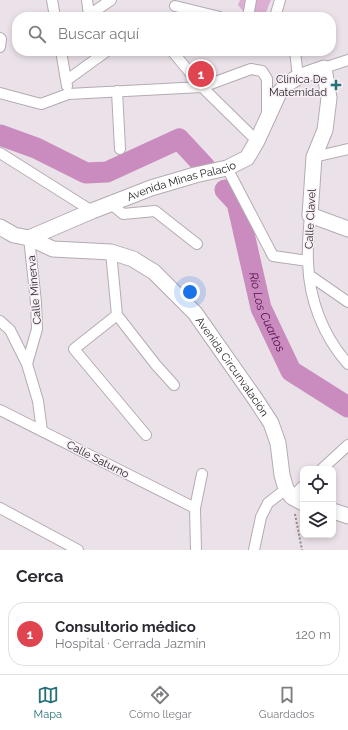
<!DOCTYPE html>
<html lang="es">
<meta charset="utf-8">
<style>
:root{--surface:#fff;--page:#f7f7f7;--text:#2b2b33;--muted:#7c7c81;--line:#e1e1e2;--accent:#267078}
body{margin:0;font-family:Raleway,sans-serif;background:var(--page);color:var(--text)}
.controls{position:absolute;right:12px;bottom:12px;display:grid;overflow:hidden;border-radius:8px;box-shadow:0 2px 6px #0003}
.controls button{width:36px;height:36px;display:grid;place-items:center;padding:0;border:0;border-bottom:1px solid var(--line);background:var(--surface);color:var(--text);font:20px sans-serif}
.you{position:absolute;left:190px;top:292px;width:14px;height:14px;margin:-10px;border:3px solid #fff;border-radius:50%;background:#1a73e8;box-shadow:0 0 0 6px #1a73e833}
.badge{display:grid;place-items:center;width:26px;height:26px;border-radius:50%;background:var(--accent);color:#fff;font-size:13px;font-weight:700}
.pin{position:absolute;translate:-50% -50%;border:2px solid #fff;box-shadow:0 1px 4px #0006}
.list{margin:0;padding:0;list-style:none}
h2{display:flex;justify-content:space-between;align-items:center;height:52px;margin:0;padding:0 16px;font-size:17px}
h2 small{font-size:13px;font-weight:400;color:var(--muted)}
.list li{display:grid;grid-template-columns:26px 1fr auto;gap:12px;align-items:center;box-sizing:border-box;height:64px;margin:0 8px 8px;padding:0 8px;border:1px solid var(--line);border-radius:16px}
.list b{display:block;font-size:15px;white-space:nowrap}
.list p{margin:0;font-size:13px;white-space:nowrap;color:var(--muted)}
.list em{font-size:13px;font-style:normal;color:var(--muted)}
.icon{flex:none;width:22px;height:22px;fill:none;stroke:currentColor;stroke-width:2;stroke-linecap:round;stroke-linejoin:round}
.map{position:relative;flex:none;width:348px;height:550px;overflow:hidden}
.search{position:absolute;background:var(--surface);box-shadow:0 2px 6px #0003;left:12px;right:12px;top:12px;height:44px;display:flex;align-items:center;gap:10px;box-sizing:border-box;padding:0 14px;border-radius:16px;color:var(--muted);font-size:15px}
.sheet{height:124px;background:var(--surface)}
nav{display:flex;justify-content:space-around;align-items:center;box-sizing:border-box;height:56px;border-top:1px solid var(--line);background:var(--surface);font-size:11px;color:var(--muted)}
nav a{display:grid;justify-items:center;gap:2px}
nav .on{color:var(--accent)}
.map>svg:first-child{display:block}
.green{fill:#dcaed3}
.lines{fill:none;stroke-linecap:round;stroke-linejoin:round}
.river{stroke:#ca8cbf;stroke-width:21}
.street-casing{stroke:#b4abb2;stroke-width:12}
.secondary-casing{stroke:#b4abb2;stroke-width:17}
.path{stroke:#938c92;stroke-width:2;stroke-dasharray:2 2;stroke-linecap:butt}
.street{stroke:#fff;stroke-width:10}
.secondary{stroke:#fff;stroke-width:15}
.poi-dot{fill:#267078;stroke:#f8eff6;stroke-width:1.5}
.labels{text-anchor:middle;stroke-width:3;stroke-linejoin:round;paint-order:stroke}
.poi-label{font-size:11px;fill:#282427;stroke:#f8eff6;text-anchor:end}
.street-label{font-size:11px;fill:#282427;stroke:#f8eff6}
.water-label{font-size:12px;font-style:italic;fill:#560b4e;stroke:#f8eff6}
</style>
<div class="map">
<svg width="348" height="550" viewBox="0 0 348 550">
<rect width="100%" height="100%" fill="#ebe2e9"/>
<!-- green -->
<path class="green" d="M240,0H271L264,17H248L238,5Z"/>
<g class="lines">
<!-- river -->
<g class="river">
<path d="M0,135L36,148L86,173L107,172L179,139L205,167"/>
<path id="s1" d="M225,190L237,203L261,308L291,371L348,407"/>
</g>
<!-- street casing -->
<g class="street-casing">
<path id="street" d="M52,0L55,17
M87,0L89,15L111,0
M175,6L220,17
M248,17L251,0
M275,17L280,0
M0,38L1,39L0,47
M61,51L67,86
M172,51L202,87L257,141
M295,51L298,77
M324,68L348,60
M67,80L107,51
M117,91L120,149
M0,93L41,104L68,94L202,87L251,69L262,71L267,79V114
M0,153L92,211
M314,157L348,149
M227,168L273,256L308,261
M111,204L123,214L155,211L197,244
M310,215C309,230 307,246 308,262C309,299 323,336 348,364
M111,252L117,315
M309,275L348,302
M117,315L74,349L146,435
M117,315L156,365L174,385
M0,321L10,330L27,364L38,401L42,431
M27,364L37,329L36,302L29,238
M0,410L195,508
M322,469L348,445
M292,497L303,486
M0,508L78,550
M196,550L195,508L202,474
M254,550L261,517L268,503L286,489"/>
</g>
<!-- secondary casing -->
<g class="secondary-casing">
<g id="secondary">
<path id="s2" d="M0,227L14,235L29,238L53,249L111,252L133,259L154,272L195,313L256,400L271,423L278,443L282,475L286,489L292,497L303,503"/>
<path id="s3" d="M29,238L92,211L151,188L195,175L227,168L247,158L257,141L279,93L287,84L298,77L324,68L329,98L325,130L314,157L310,215L348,229"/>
<path d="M333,511L348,516"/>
</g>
</g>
<!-- path -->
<path class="path" d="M295,514L302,550"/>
<!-- street -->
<use href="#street" class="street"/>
<!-- secondary -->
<use href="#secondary" class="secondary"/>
</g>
<!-- markers -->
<path class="poi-dot" d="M334 79h4v4h4v4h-4v4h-4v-4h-4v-4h4z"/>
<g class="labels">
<!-- poi labels -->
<g class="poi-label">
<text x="327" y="83">Clinica De<tspan x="327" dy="13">Maternidad</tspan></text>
</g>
<!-- street labels -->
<g class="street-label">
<text dy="4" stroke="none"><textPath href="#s3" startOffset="163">Avenida Minas Palacio</textPath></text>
<text transform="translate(310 219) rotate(-87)" y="4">Calle Clavel</text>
<text transform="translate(34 290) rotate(-95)" y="4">Calle Minerva</text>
<text dy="4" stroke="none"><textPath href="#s2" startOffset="287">Avenida Circunvalación</textPath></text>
<text transform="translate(98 459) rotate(27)" y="4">Calle Saturno</text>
</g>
<!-- water labels -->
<g class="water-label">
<text dy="4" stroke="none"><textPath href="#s1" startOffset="131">Río Los Cuartos</textPath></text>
</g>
</g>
</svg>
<div class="controls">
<button><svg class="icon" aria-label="locate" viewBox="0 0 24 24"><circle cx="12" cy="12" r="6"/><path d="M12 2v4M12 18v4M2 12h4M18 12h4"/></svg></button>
<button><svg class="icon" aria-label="layers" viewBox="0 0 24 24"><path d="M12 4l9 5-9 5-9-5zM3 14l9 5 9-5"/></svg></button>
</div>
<div class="you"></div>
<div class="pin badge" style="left:201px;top:74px;background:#e0444e">1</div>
<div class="search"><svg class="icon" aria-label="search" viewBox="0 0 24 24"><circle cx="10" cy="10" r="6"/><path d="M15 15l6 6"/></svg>Buscar aquí</div>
</div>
<section class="sheet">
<h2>Cerca<small></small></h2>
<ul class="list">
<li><span class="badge" style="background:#e0444e">1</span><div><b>Consultorio médico</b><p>Hospital · Cerrada Jazmín</p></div><em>120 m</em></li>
</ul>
</section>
<nav>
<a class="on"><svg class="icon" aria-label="map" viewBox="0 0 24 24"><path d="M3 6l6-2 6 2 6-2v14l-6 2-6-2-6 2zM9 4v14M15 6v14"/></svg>Mapa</a>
<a><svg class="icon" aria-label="directions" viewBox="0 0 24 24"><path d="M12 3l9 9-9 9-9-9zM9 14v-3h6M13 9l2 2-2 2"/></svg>Cómo llegar</a>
<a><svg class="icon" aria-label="saved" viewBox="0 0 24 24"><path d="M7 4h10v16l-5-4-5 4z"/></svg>Guardados</a>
</nav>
